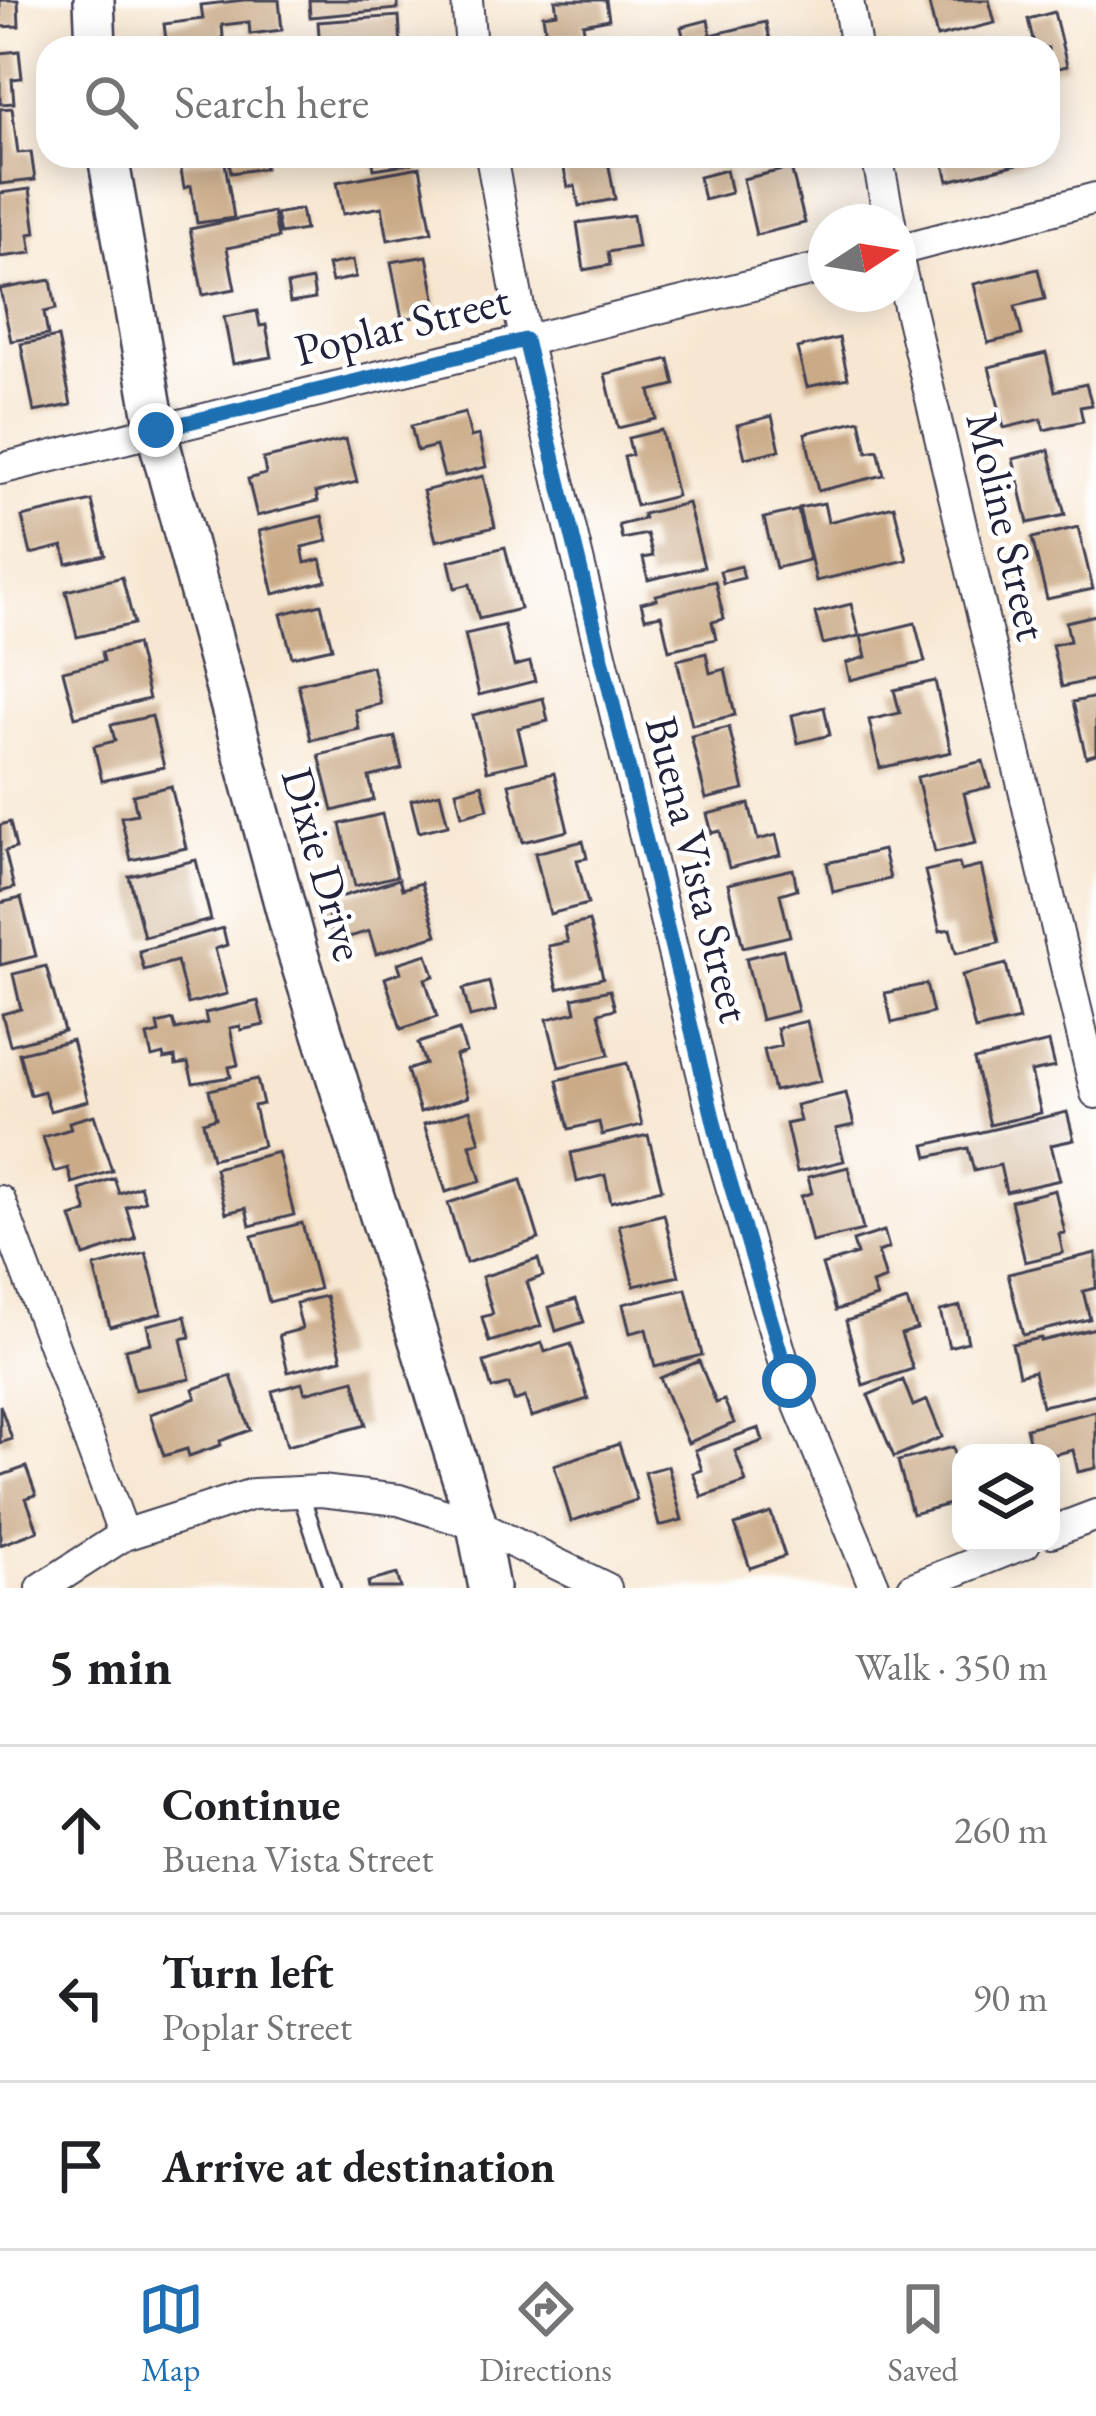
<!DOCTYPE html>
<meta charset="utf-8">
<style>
:root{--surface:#fff;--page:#f2f2f2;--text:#202124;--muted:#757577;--line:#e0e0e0;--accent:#1f6fb2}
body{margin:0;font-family:"EB Garamond",serif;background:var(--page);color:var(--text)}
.controls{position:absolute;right:36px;bottom:36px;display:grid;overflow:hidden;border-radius:24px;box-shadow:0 6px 30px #0003}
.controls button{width:108px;height:108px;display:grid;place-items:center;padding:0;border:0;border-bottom:3px solid var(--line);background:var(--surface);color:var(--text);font:60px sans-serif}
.compass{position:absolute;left:808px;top:204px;width:108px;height:108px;border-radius:50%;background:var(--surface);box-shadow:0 6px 30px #0003;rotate:78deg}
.stop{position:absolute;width:36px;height:36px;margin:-27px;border:9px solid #1f6fb2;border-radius:50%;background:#fff}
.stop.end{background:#1f6fb2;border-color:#fff;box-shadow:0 3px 12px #0008}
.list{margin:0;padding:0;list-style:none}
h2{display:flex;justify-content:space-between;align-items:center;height:156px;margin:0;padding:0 48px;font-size:51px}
h2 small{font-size:39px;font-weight:400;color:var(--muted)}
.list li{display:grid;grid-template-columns:78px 1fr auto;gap:36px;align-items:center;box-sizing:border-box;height:168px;padding:0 48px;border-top:3px solid var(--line)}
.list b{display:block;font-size:45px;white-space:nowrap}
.list p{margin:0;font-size:39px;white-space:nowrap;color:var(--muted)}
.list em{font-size:39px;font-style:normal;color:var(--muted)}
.icon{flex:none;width:66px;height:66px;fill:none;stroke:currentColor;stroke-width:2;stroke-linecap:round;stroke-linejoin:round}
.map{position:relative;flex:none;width:1096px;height:1588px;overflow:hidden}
.search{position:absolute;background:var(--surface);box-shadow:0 6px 30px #0003;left:36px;right:36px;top:36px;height:132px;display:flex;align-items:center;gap:30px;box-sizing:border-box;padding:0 42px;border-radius:36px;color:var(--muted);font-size:45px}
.sheet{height:660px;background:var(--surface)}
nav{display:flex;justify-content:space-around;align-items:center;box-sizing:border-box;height:168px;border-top:3px solid var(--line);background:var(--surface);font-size:33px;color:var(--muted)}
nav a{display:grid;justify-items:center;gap:6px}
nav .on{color:var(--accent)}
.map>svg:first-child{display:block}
.building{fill:#caaa87}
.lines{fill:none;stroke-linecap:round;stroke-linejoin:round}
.service-casing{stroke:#424052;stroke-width:20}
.minor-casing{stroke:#424052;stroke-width:34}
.tertiary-casing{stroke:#424052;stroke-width:44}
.service{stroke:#fff;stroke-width:15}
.minor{stroke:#fff;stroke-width:30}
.tertiary{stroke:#fff;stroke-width:39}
.route{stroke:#1f6fb2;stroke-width:15}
.labels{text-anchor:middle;stroke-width:9;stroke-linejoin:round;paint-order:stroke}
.street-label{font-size:45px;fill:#22223b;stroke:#fff}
</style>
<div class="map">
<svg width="1096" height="1588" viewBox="0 0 1096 1588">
<rect width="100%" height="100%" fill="#fff"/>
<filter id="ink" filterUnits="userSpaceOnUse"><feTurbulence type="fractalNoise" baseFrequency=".00833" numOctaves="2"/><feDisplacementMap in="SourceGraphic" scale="24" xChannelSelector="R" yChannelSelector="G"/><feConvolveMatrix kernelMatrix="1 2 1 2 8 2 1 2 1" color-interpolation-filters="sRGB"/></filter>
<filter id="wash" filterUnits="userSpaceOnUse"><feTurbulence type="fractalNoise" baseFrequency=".004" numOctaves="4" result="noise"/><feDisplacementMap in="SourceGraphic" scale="48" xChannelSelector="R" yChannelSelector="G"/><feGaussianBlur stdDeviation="2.7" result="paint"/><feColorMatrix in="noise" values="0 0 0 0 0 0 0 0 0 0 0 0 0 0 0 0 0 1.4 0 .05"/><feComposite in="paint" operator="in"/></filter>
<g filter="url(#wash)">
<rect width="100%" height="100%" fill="#f7e7d2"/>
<g id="blocks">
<!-- building -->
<path class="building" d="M0,0H18L19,26L0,27Z
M244,0H279L282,30L250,34L249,22L222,25L224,48H167L164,24L203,19L201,5Z
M309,0H398V9L310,17Z
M555,0H606L609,19L583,24L587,48H548L543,15L557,13Z
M928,0H989L995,23L937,37Z
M1054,12L1067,66L1048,71V48H1035L1028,19Z
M399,16L401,48H320L318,22Z
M708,20L711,35L766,22L772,48H686L681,27Z
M19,51L22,78L12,79L14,103L0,104V53Z
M12,108L18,153L31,152L35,180L0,184V109Z
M228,156H263L265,168L231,173Z
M372,156H411L412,163L374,169Z
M561,156H607L615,199L579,206L575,186L568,187Z
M942,156H1043V158L948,181Z
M224,157L234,218L197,223L191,186L184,188L180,164Z
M420,167L432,232L388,240L382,207L343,214L337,182Z
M791,168L805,223L756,235L743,179Z
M726,170L731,193L704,200L699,177Z
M30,189L36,233L29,234L32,253L0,257V193Z
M301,209L305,230L280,234L276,214Z
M273,212L278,238L227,248L235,289L203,295L190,229Z
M633,215L638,247L608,252L610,265L584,270L577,223Z
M427,256L438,313L402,319L391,262Z
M353,260L356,277L332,282L328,265Z
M1038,269L1045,299L1015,306L1022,335L988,343L974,284Z
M51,280L56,309L44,312L48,335L11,341L0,289Z
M312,280L315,299L290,303L287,285Z
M257,311L260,326L266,325L272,357L233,364L224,317Z
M58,337L71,405L34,412L21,344Z
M839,338L848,378L807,387L797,348Z
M1046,353L1055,391L1086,384L1092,405L1080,407L1083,421L1044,430L1041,419L1004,428L989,367Z
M669,359L675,385L650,391L656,419L618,428L605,374Z
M465,413L471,437L479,435L486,467L444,477L436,446L417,451L411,426Z
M772,416L780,450L745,458L737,425Z
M860,420L867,452L878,450L884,475L818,491L805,433Z
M661,430L677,496L636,506L624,457L632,455L628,438Z
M346,439L357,482L316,492L318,501L257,516L248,479L266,474L263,459Z
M1049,450L1065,515L1028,523L1013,459Z
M483,476L495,527L436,541L423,491Z
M92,501L105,555L67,564L63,546L31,554L22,517Z
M688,503L704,567L648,580L643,558L653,556L647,534L622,539L619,525L644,519L643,514Z
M824,503L828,522L894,506L907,560L816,581L799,508Z
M798,510L809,560L776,568L764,518Z
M322,516L328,541L302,547L305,563L321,559L326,581L274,594L259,531Z
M1078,527L1093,589L1047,599L1032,538Z
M505,547L520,609L479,619L470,584L455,588L449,561Z
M741,566L744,578L723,583L720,571Z
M122,577L134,624L77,637L66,591Z
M715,581L724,619L712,622L716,639L669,650L661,615L645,618L641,603L657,599L656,595Z
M321,604L332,648L292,657L281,614Z
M851,604L859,636L823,644L815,613Z
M1096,615V679L1062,687L1052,645L1070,641L1066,622Z
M915,623L925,662L850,680L846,663L866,657L861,636Z
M504,625L514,666L530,662L535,681L479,695L465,634Z
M136,644L149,699L75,717L63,671L104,661L102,652Z
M706,653L710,673L725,669L735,715L692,725L677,660Z
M372,666L381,704L355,710L359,729L311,740L298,684Z
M935,681L951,752L880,768L869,720L900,713L894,690Z
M1096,697V754L1086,757L1073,702Z
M543,698L548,721L518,728L526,762L487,771L473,715Z
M824,707L830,735L798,743L792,715Z
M152,716L164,767L102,781L94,746L115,741L111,725Z
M729,727L744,790L706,799L691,736Z
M395,737L402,769L369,777L374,800L333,811L319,755Z
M983,761L990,787L964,793L976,843L935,852L917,777Z
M554,773L568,831L523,842L509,784Z
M482,784L488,809L462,816L456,791Z
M171,786L186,848L131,860L121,817L137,814L133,795Z
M440,793L448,825L419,832L411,800Z
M749,804L758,840L776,835L781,855L729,868L720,831L712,833L707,814Z
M382,814L397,876L355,886L340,824Z
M10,822L16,848L5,851L14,888L0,892V825Z
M583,841L587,858L577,860L588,904L550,914L535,853Z
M883,850L890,879L833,892L827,863Z
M196,860L211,920L144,937L129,876Z
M959,863L961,871L981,866L999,943L956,953L950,929L940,931L925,871Z
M793,869L797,889L780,894L790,936L743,947L728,884Z
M399,879L402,889L421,883L437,935L376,954L369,931L336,941L324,902Z
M21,898L36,956L0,965V903Z
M589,921L603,978L558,989L548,946L568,942L564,927Z
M223,928L227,945L215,949L227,994L188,1004L177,961L144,970L139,951Z
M783,949L798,1011L761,1020L746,958Z
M427,954L434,976L425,979L437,1017L401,1029L385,978L401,972L398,963Z
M1006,964L1019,1020L975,1030L962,975Z
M46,966L64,1031L10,1045L2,1014L21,1009L13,974Z
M489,982L496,1011L470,1017L463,989Z
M926,984L933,1013L892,1023L885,993Z
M610,990L615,1009L599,1013L609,1055L559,1067L547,1019L576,1012L573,998Z
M258,1001L264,1025L241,1030L240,1026L230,1028L238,1065L229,1067L231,1077L193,1083L188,1063L176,1065L175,1057L164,1059L163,1054L152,1057L147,1036L159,1033L157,1024L173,1020L176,1030L207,1023L205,1013Z
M807,1021L821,1081L774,1091L764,1050L781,1046L777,1028Z
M459,1030L466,1052L455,1056L468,1097L420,1112L407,1070L425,1064L418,1043Z
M72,1040L88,1101L50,1111L44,1091L30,1095L19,1053Z
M1049,1042L1055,1067L1031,1072L1041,1113L990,1125L974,1060Z
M627,1063L642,1125L602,1135L599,1122L569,1129L557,1080Z
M257,1079L263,1104L254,1106L263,1146L212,1159L203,1122L216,1118L209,1090Z
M846,1093L854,1125L836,1129L844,1161L797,1172L786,1124L800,1121L796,1105Z
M470,1110L480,1142L470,1145L481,1181L446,1192L424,1124Z
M1067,1112L1074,1140L1051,1145L1060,1180L1006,1192L1000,1165L974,1171L968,1148L928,1157L925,1145Z
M94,1115L112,1171L72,1183L68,1168L54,1172L43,1137L71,1129L69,1122Z
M648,1135L662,1189L611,1202L605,1175L577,1182L571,1153Z
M278,1152L294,1215L250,1226L246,1208L226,1213L215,1168Z
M848,1167L863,1230L812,1242L801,1196L812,1193L808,1177Z
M114,1178L119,1193L140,1186L145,1201L126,1207L136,1239L84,1256L71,1217L87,1212L80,1190Z
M521,1180L539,1239L466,1263L448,1203Z
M1055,1190L1065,1233L1059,1234L1063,1253L1025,1262L1011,1201Z
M664,1214L679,1276L634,1286L619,1225Z
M302,1223L319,1289L269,1302L252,1236Z
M884,1231L889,1248L878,1252L886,1279L872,1284L877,1297L836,1310L822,1265L857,1254L853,1241Z
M146,1253L162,1313L110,1327L94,1267Z
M1096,1253V1288L1083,1291L1090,1319L1023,1335L1008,1274Z
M538,1259L543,1276L527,1282L541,1326L489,1342L482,1317L493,1314L482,1277Z
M686,1289L702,1355L655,1367L646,1329L630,1333L623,1304Z
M326,1296L342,1359L288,1372L279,1335L302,1329L296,1303Z
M576,1299L584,1322L556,1331L549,1307Z
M907,1301L917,1329L901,1334L913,1369L863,1385L846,1321Z
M960,1306L968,1342L949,1347L940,1311Z
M185,1316L190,1337L181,1339L190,1379L135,1390L125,1349L151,1343L147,1325Z
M1096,1328V1394L1042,1406L1034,1371L1019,1375L1012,1344L1041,1338V1341Z
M542,1343L545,1352L571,1344L588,1399L531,1417L525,1397L514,1401L509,1384L492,1389L484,1362Z
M699,1361L716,1403L724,1400L734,1423L688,1443L660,1378Z
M231,1376L250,1430L220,1441L221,1445L189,1456L187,1449L164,1456L150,1414L196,1398L193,1389Z
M354,1380L366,1425L287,1446L272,1391L302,1383L305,1393Z
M903,1380L913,1406L927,1400L942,1437L894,1457L868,1395Z
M0,1405L12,1439L0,1443Z
M1096,1411V1468L1078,1472L1073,1450L1051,1455V1453H1032L1026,1428Z
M759,1428L763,1441L735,1451L746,1482L702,1497L693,1473L702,1470L695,1450Z
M619,1444L637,1500L571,1521L554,1465Z
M953,1447L961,1476V1501L912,1514L898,1461Z
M668,1466L682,1520L659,1526L645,1472Z
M26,1467L36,1495L26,1498L38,1531L0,1545V1476Z
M771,1513L785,1556L750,1568L735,1525Z
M397,1574L401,1588H369L368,1582Z"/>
</g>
</g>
<g filter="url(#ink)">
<use href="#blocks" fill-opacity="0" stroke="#424052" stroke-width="3"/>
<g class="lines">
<!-- service casing -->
<g class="service-casing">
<path id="service" d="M300,1492L332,1588"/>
</g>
<!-- minor casing -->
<g class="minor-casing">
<path id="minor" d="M467,0L471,48
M848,0L856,48
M491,156L525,340L722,1155L789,1381L875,1588
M877,156L890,222
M898,250L1096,198
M898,260L1096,1093
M0,469L826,267
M0,1201L124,1535
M1051,1532L1096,1515
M42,1588L124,1535L253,1494L321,1491L399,1500L477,1525L606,1588
M913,1588L1025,1543"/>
</g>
<!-- tertiary casing -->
<g class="tertiary-casing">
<path id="tertiary" d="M94,0L96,48
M108,156L156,430L297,951L477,1525L489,1588"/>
</g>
<!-- service -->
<use href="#service" class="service"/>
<!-- minor -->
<use href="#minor" class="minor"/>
<!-- tertiary -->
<use href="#tertiary" class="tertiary"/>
</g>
</g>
<g class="lines" filter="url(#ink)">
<!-- route -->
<path class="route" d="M156,430L525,340L722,1155L789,1381"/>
</g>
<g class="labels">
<!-- street labels -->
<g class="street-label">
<text transform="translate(402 324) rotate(-14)" y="16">Poplar Street</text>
<text transform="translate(1008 526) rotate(77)" y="16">Moline Street</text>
<text transform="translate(324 864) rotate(74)" y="16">Dixie Drive</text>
<text transform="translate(699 869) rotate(76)" y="16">Buena Vista Street</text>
</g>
</g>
</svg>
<div class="controls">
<button><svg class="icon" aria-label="layers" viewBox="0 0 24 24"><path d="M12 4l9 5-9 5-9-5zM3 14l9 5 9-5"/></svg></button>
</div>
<svg class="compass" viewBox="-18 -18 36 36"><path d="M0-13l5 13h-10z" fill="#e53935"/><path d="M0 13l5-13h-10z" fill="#757577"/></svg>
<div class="stop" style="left:789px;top:1381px"></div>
<div class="stop end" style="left:156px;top:430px"></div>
<div class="search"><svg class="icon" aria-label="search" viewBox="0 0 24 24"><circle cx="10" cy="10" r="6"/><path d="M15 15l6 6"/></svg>Search here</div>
</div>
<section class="sheet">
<h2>5 min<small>Walk · 350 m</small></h2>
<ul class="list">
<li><svg class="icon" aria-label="ahead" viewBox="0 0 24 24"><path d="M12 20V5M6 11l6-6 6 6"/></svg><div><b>Continue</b><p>Buena Vista Street</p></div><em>260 m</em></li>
<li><svg class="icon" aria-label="left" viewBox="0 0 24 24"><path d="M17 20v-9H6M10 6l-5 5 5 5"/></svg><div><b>Turn left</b><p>Poplar Street</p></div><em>90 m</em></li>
<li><svg class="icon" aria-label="arrive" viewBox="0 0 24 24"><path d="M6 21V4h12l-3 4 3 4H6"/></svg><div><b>Arrive at destination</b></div></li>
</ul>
</section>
<nav>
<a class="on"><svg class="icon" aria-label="map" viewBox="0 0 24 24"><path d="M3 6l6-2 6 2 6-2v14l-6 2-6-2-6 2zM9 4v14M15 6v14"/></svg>Map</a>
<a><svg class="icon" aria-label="directions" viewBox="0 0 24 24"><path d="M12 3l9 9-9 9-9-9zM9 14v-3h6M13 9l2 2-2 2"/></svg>Directions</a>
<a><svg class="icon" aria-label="saved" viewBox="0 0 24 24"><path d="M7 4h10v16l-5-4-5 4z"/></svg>Saved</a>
</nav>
